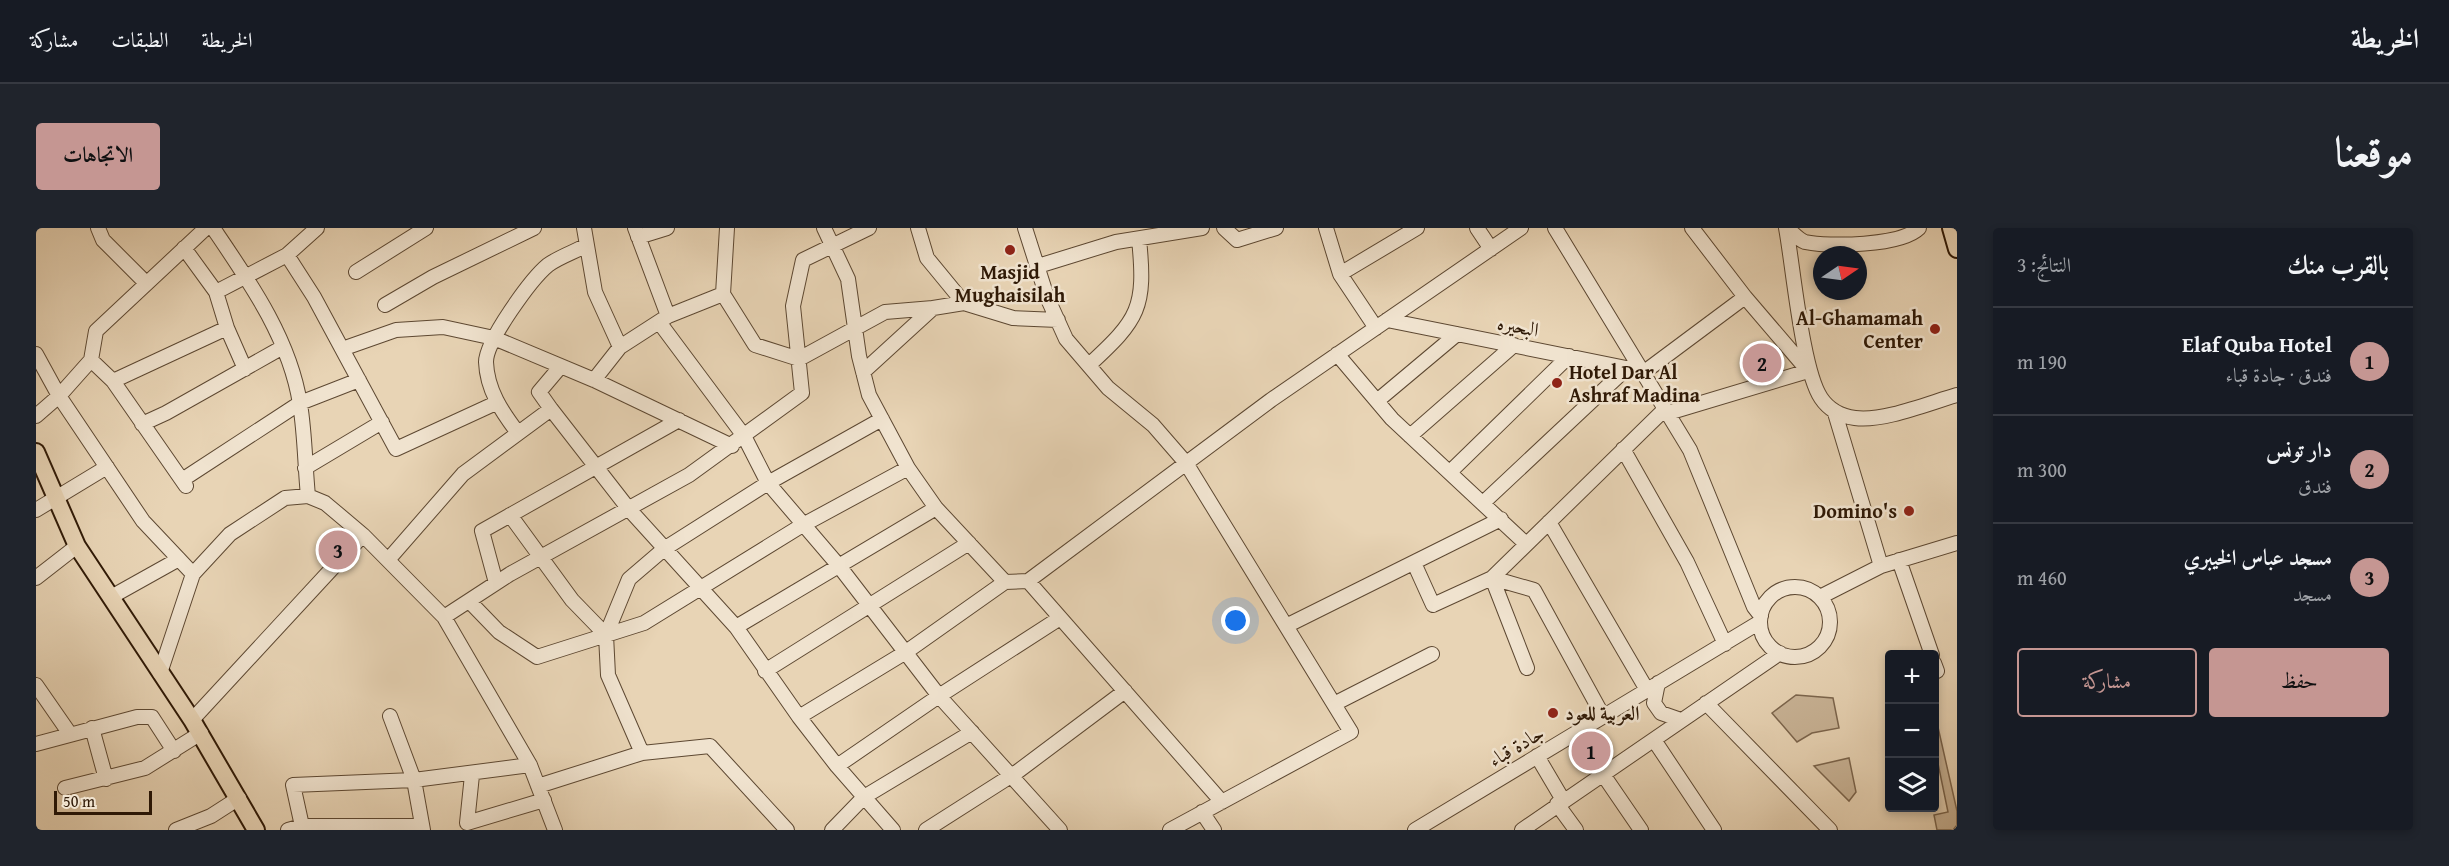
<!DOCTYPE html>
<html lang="ar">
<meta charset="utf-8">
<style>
:root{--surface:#171b24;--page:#20242c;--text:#f1f3f6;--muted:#9ea1a6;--line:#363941;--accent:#c59692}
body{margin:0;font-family:"Gentium Book Plus",Amiri,serif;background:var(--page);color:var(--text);direction:rtl}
.controls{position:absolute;right:18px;bottom:18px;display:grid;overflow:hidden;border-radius:6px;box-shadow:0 3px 9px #0003}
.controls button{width:54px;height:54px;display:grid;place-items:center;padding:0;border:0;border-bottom:2px solid var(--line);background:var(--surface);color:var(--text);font:30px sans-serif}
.compass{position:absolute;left:1777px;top:18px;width:54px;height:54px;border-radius:50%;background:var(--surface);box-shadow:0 3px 9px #0003;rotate:77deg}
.scale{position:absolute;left:18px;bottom:15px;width:98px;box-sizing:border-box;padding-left:6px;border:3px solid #2f1906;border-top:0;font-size:16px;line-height:21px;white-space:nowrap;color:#2f1906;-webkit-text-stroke:4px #f0e3cf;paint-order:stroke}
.you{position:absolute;left:1200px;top:393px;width:21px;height:21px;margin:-15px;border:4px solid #fff;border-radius:50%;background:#1a73e8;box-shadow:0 0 0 9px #1a73e833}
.badge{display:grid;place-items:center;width:39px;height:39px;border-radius:50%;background:var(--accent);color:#111;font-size:20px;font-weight:700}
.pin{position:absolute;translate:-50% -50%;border:3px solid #fff;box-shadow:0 2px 6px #0006}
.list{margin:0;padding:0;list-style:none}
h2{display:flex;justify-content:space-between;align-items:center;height:78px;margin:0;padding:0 24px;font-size:26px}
h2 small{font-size:20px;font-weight:400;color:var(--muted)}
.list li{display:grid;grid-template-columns:39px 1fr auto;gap:18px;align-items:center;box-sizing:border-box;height:108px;padding:0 24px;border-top:2px solid var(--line)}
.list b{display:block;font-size:22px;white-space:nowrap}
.list p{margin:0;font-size:20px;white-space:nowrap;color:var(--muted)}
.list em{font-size:20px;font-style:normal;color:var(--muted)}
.actions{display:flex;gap:12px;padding:18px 24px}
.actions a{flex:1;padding:14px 0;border:2px solid var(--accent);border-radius:6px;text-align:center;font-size:21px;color:var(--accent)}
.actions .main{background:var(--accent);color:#111}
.icon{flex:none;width:33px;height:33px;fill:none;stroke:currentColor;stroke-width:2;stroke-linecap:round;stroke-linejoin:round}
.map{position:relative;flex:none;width:1921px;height:602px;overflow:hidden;direction:ltr;border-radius:6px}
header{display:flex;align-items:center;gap:36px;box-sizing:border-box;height:84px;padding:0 30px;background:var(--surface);border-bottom:2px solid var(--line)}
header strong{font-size:28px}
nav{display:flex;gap:33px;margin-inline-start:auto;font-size:21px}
.intro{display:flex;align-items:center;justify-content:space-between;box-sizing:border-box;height:144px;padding:0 36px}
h1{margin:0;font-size:42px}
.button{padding:15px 27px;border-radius:6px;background:var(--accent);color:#111;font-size:21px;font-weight:700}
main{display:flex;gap:36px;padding:0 36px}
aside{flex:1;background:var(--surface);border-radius:6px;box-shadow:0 3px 9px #0003}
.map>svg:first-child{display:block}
.green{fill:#c9b497;stroke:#7c664e;stroke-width:1.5}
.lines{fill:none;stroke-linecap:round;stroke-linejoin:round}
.minor-casing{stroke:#5d4832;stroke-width:16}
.major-casing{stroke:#2f1906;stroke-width:20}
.minor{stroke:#f0e3cf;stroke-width:14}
.major{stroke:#e8d4b5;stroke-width:16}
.poi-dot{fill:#8f2418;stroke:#f0e3cf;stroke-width:2}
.labels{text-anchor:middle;stroke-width:5;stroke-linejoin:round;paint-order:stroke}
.poi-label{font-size:20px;font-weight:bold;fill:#2f1906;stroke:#f0e3cf;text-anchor:end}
.street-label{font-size:20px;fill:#2f1906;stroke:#f0e3cf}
</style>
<header>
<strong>الخريطة</strong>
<nav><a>الخريطة</a><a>الطبقات</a><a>مشاركة</a></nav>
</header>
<div class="intro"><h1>موقعنا</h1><a class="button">الاتجاهات</a></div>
<main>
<aside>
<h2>بالقرب منك<small>النتائج: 3</small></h2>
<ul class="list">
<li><span class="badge">1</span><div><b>Elaf Quba Hotel</b><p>فندق · جادة قباء</p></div><em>190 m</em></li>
<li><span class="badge">2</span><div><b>دار تونس</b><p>فندق</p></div><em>300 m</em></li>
<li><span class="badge">3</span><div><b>مسجد عباس الخيبري</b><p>مسجد</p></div><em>460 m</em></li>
</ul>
<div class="actions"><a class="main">حفظ</a><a>مشاركة</a></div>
</aside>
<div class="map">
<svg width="1921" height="602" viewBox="0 0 1921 602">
<rect width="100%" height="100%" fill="#e8d4b5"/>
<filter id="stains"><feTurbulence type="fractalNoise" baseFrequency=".00333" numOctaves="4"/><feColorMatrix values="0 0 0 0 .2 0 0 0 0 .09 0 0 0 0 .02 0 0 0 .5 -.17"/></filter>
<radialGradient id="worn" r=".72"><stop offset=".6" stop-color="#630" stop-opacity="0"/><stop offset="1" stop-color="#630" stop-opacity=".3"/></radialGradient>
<!-- green -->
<path class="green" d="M1760,467L1797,470L1803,500L1776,505L1761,514L1736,485Z
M1899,486L1921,583V597L1917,602H1901L1898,587L1912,584L1899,521Z
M1813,530L1820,564L1813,573L1778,538Z"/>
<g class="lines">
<!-- minor casing -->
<g class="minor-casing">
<path id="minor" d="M62,0L67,12L110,55
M177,0C213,53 254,111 264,176C269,206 269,238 272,268
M548,0L559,64L584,119
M599,0L632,88
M788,0L812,51L823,128L833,167L872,240L900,280L969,354L992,353L1235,172L1485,0
M882,0L891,30L928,75
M989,0L1011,69L1030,111L1072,160L1117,197L1150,235L1315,504L1134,602
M1188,0L1201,12L1240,0
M1290,0L1304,46
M1441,0L1455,21
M1519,0L1654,222L1718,379L1725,388
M1656,0L1709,69L1774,145
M1750,0C1757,37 1766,142 1785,170C1793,182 1804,188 1819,190C1847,194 1893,175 1921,167
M1751,0C1757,5 1763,12 1769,14C1793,19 1865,18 1883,0
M602,9L631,0
M148,20L180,64L191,100L209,141
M251,27L278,69L360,221L460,175
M1002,38L1080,14L1166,0
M320,44L390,0
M180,64L251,27L281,0
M687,66L719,117L763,131L849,84L897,80
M349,77L397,49L498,0
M1351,92L1605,143
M623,94L708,208L732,255L803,338L903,468L1024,602
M1340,100L1304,46L1381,0
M306,121L360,102L407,99L458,110L558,152L696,218
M0,126L23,168L107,293L157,346
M1301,126L1356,191L1490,316
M55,132L77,153L150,258
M1053,137C1103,91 1110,80 1103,11
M525,138L503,164L515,181L592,280L700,399L763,489L801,538L857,602
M827,144L897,80L928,75L977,90L1022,92
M1607,145L1709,69
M558,152L584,119L632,88L687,66L691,0
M77,153L191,100
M1341,173L1421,106
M1632,185L1772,143
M1799,185L1845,338
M0,188L23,168L55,132L60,103L170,0
M106,196L130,185L247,119
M482,205C466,184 451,162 450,134C450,113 495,51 512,37C523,29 538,24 549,18
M1374,208L1478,117
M1587,221L1651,334L1689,416
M269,240L346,194
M1414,244L1533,128
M146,252L264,175L323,152
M1448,274L1591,140
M0,282L71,239
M474,287L536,372L570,407
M1513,294L1611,462
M352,332L427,246L515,181
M1863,332L1896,427
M1378,335L1397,377L1456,350L1629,181
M0,350L41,318
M1456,350L1498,362L1567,488
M1456,350L1491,440
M992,353L1186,574
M460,355L446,303L643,192
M1724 394a35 35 0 1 1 70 0a35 35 0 1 1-70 0Z
M75,369L143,331
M1784,369L1845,338L1921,315
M433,373L463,404L501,429L608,395L765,298L872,240
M408,389L474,346L653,247L766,165L757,78L767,32L833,0
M1250,398L1465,291
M700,399L900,280
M1898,435L1901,443
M729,443L933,315
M124,445L157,346L194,306L249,270L272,268L289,275L327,307L408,389L494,537L519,602
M1622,455L1618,475L1625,485L1645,492
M0,457L34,506
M1670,475L1794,602
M1298,476L1396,426
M354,488L378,552L387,602
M763,489L870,424L969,354
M156,492L327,307
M56,500L70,551
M1618,512L1678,602
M0,516L101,489H116L138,523
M606,525L572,447L570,407L593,351L628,321L732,255L846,191
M1501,528L1527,572
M801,538L903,468L1024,390
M1566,545L1605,602
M436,547L431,595L508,572
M502,558L606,525L674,518L751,602
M29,560L109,540L165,505
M1521,576L1540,602
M1166,584L1178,602
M266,598L257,557L378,552L494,537
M140,602L175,588L203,570
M252,602L266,598H385
M796,602L828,569L936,504
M890,602L981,544L1089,463
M1379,602L1724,394
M1486,602L1744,425"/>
</g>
<!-- major casing -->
<g class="major-casing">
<path id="major" d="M1915,0L1921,21
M0,224L41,318L156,492L220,602"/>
</g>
<!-- minor -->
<use href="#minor" class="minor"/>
<!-- major -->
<use href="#major" class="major"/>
</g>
<!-- markers -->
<g class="poi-dot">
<circle cx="974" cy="22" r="6"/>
<circle cx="1899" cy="101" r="6"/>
<circle cx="1521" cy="155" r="6"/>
<circle cx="1873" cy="283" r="6"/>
<circle cx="1517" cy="485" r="6"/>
</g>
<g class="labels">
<!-- poi labels -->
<g class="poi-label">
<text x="974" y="51" text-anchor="middle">Masjid<tspan x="974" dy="23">Mughaisilah</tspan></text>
<text x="1887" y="97">Al-Ghamamah<tspan x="1887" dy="23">Center</tspan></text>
<text x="1533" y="151" text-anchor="start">Hotel Dar Al<tspan x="1533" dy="23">Ashraf Madina</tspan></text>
<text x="1861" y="290">Domino's</text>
<text x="1529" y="492" text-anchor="start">العربية للعود</text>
</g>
<!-- street labels -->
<g class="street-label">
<text transform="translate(1482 98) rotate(11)" y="7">البحيره</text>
<text transform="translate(1480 518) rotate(-31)" y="7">جادة قباء</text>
</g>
</g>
<rect width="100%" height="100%" filter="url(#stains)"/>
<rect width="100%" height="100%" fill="url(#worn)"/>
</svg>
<div class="controls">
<button>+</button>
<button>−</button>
<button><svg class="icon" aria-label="layers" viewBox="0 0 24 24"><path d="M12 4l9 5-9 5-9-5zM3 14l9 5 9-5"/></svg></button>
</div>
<svg class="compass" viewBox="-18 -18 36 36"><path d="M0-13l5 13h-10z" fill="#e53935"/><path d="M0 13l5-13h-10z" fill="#9ea1a6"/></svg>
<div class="scale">50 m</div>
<div class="you"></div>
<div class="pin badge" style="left:1555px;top:523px">1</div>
<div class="pin badge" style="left:1726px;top:135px">2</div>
<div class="pin badge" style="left:302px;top:322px">3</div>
</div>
</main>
